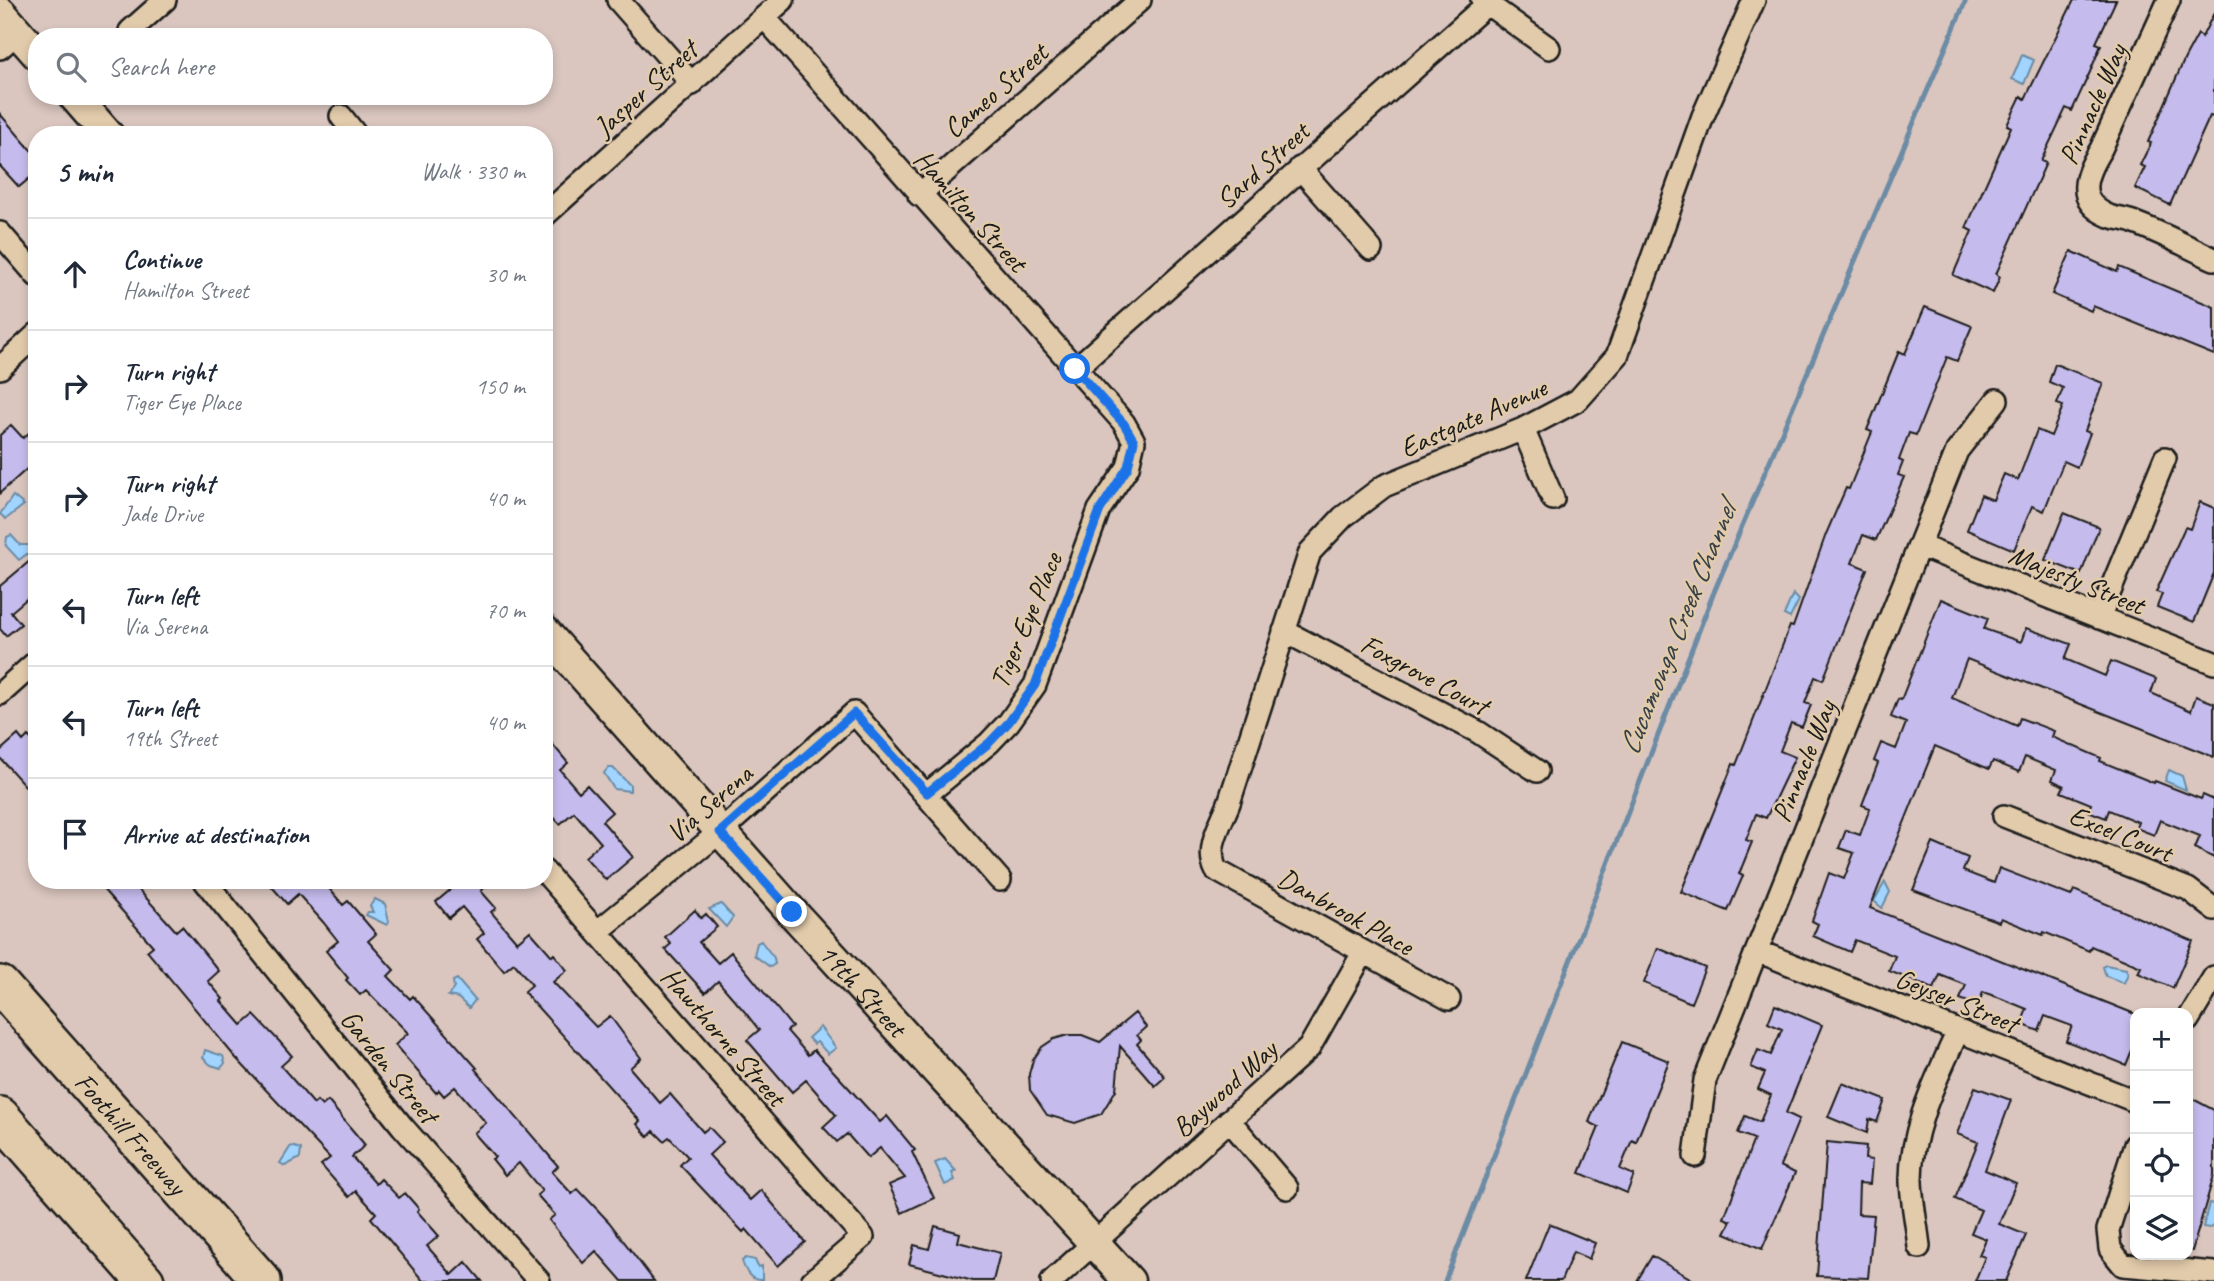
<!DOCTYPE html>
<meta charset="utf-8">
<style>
:root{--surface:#fff;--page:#f6f6f7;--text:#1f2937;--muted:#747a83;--line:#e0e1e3}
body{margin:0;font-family:Caveat,sans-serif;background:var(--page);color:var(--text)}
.controls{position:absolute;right:21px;bottom:21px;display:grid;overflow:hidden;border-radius:14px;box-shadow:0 4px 10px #0003}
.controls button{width:63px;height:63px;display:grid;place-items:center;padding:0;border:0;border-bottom:2px solid var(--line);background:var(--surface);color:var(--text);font:35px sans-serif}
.stop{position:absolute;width:21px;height:21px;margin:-16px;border:5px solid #1a73e8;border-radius:50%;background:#fff}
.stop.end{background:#1a73e8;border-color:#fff;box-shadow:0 2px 7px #0008}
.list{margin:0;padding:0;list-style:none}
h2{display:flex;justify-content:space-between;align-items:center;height:91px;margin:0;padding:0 28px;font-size:30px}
h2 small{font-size:23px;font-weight:400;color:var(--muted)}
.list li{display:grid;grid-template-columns:46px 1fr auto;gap:21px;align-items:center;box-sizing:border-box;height:112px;padding:0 28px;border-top:2px solid var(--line)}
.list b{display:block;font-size:26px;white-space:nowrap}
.list p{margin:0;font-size:23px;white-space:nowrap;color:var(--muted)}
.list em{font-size:23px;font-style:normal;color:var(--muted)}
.icon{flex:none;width:38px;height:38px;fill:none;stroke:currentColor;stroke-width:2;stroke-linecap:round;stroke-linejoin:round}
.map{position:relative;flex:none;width:2214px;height:1281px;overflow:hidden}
.search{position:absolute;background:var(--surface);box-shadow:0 4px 10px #0003;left:28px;top:28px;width:525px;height:77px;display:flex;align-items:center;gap:18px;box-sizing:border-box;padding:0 24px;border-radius:28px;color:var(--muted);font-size:26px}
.panel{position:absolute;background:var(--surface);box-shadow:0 4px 10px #0003;left:28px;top:126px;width:525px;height:763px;border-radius:28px}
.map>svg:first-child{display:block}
.water{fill:#a1d5ff;stroke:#6c8ba4;stroke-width:2}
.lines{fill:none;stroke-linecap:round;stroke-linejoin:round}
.stream{stroke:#6c8ba4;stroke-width:5}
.building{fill:#c6bbed;stroke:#1c1c1c;stroke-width:2}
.street-casing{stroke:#1c1c1c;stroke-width:26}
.secondary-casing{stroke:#1c1c1c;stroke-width:35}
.highway-casing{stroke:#1c1c1c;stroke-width:42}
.street{stroke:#e2cbab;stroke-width:21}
.secondary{stroke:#e2cbab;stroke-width:30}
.highway{stroke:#e2cbab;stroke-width:37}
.route{stroke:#1a73e8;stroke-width:9}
.labels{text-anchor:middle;stroke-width:5;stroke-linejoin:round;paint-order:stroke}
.street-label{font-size:28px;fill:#1c1c1c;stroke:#e2cbab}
.water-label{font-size:30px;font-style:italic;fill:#374149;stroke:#e2cbab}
</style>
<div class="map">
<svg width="2214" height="1281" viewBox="0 0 2214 1281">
<rect width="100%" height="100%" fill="#dac6bf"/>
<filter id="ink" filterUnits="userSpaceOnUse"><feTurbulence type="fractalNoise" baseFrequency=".0143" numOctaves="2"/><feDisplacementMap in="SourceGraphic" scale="14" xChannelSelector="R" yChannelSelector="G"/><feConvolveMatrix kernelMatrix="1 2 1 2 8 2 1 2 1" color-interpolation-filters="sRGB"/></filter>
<g filter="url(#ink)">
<!-- water -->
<path class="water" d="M2022,55L2034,60L2024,84L2012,79Z
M13,496L24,505L6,519L0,514Z
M11,535L20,545H32V550L19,560L6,546L7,537Z
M1793,594L1799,600L1790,618L1784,615Z
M608,768H613L630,785V791L614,789L604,773Z
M2169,770L2182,776L2186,790L2165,781Z
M1885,882L1890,892L1882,908L1874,901Z
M375,899L385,904L389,922L387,925L366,915L368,912H373L370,906Z
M721,904L733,917L726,927L709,909Z
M761,941L774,958L775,964L770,967L754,955L757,943Z
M2106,965L2126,969L2128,973L2124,983L2106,976L2103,967Z
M457,979L475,1000L469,1008L458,998L448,996L454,988L453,981Z
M820,1027L836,1048L828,1054L817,1042L814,1044L808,1038Z
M205,1050L223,1056L225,1063L221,1068L211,1065L203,1058Z
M291,1146L301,1149L300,1158L285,1166L280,1163Z
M945,1159L956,1171L952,1173L955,1180L945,1185L935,1163Z
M2209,1203L2214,1204V1225L2210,1228L2203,1227Z
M746,1258L755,1260L758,1267L762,1266V1280C750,1281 745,1271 742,1261Z"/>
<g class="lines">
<!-- stream -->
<path class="stream" d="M1445,1281L1714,592L1966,0"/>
</g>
<!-- building -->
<path class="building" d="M2074,0H2116L2096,43L2101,45L2090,72L2072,111L2066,108L2041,161L2046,163L1996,274L2000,277L1993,293L1953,275L1972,231L1966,228L2011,127L2007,125L2021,96L2025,99Z
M2214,13V117L2210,116L2170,205L2135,188L2145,167L2140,165L2151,143L2148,142L2185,58L2198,34L2202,37Z
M0,114L37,157V172L19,187L0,166Z
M2071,251L2117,272L2119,267L2214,307V355L2093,306L2091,311L2052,294Z
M1925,307L1972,326L1957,361L1947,357L1916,435L1909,433L1899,460L1903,462L1898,475L1904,477L1876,540L1863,535L1852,563L1867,569L1823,680L1815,677L1805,703L1811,705L1802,727L1791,723L1780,751L1795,757L1766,818L1756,814L1746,840L1752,842L1739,874L1743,876L1728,911L1681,892L1733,764L1736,765L1790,626L1793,627L1826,534L1846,488L1849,489L1872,432L1867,430L1899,351L1905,354Z
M2055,364L2103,383L2085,431L2090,433L2077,467L2064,461L2044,511L2032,506L2014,550L1967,530L1981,495L1993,500L2004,474L2018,480L2037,430L2051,436L2063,406L2057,404L2063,388L2049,382Z
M11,425L23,438L37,426V476L29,467L0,493V435Z
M2200,502L2214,508V573L2194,622L2157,607L2162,594L2156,592L2185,527L2190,529Z
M2064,513L2099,527L2081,574L2045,560Z
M37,555V590L11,612L21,624L6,636L0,629V586Z
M1941,599L1988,618L1984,629L2021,642L2026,628L2071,644L2065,659L2105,676L2111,661L2156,679L2151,693L2191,711L2196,696L2214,703V757L1967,659L1952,698L2017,726L2020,718L2054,731L2052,737L2101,758L2100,761L2154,783L2155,781L2201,799L2203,795L2214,800V858L2195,848L2200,836L2160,820L2154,835L2136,828L2138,822L2109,810L2106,818L2088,811L2091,804L2061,792L2064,786L2052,780L2056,770L2025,757L2019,772L1993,761L1989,769L1935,746L1870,908L2135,1014V1043L2126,1065L2066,1041L2072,1026L2045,1016L2039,1031L2021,1024L2027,1009L2000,998L1983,992L1978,1006L1960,999L1966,985L1940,975L1934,989L1889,971L1895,956L1855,940L1850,952L1813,936L1818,924L1812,921L1829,873L1844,879L1854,853L1839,848L1846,830L1860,835L1870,808L1862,805L1878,763L1874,761L1881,743L1896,749L1906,723L1891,717L1898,699L1901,700Z
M544,734L568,763L560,770L579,792L587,785L612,812L602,821L633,857L606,880L585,857L601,843L574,812L560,824L544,807Z
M18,735L23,741L28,736L37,745V799L0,758V751Z
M1933,843L1968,858L1963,871L1994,883L1999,868L2071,896L2074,890L2193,941L2173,988L2138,973L2141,967L2091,946L2089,951L2044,932L2043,935L2001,918L1999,922L1913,890Z
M111,880H130L176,931L182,926L219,971L208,981L223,999L221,1001L242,1025L254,1015L279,1041L292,1056L281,1066L314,1104L317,1101L322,1106L328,1101L365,1145L352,1157L376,1184L381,1179L399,1198L405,1193L419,1209L417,1211L439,1236L427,1246L452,1275L466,1262L482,1281H423L371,1218L376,1213L356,1191L349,1197L321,1165L330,1158L235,1057L147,951L153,946L102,888Z
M266,880H322L343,905L348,901L376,934L368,941L394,970L388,976L410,999L413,996L477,1068L475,1069L558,1166L552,1172L572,1194L578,1189L609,1222L654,1281H622L596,1251L583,1263L549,1220L555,1215L537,1195L542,1191L519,1163L505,1175L492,1159L495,1157L474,1133L486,1123L455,1087L444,1096L439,1090L436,1093L395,1045L408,1033L366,990L360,995L346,980L348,978L326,951L338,941L323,922L298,894L287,904Z
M462,880H493L481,891L496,908L491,912L517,942L530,931L552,956L554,954L567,970L553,982L596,1027L610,1016L641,1058L630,1068L660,1103L670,1094L703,1132L709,1127L723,1142L709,1155L750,1200L761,1190L805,1242L778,1266L746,1229L743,1232L680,1165L688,1157L669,1137L664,1141L654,1131L648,1137L637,1124L640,1121L524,992L532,985L514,963L504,971L477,939L484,933L462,907L449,918L436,902Z
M695,910L701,918L706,914L717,927L699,942L718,963L731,952L792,1027L787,1031L808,1055L814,1050L880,1122L887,1116L915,1150L912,1152L934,1198L902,1213L889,1185L905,1178L880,1148L868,1158L847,1134L837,1142L823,1127L836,1115L806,1080L792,1092L747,1040L759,1030L744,1011L718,981L705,993L665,949L671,944L665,937Z
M1658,948L1705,968L1691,1003L1644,983Z
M1775,1005L1822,1025L1786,1113L1799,1119L1780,1166L1795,1173L1762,1249L1725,1233L1731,1221L1724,1218L1754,1139L1738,1133L1745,1116L1760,1122L1771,1095L1758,1089L1765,1073L1751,1067L1758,1050L1771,1055L1782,1029L1768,1023Z
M1135,1013L1146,1027L1137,1035L1141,1040L1137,1044L1165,1077L1155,1086L1120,1046L1116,1090L1101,1114L1075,1123L1047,1115L1030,1090L1029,1074L1033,1060L1042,1047L1054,1039L1068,1035H1082L1100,1042Z
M1622,1042L1669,1061L1636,1142L1632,1140L1620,1169L1634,1175L1627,1193L1580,1173L1599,1127L1589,1122Z
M1842,1083L1885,1100L1877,1122L1869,1119L1867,1133L1828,1117Z
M1975,1087L2011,1100L1985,1170L2016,1183L1999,1224L2026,1235L2006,1281H1975L1985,1257L1979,1255L1986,1239L1971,1233L1981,1210L1955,1199L1978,1142L1957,1134Z
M2193,1099L2214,1110V1175L2192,1251L2188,1250V1109Z
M1827,1142L1866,1146L1865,1159L1872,1160L1870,1184L1859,1183L1858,1214L1874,1215L1868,1278L1817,1276Z
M1549,1224L1595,1243L1589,1259L1573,1252L1561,1281H1526Z
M935,1226L960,1233L958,1242L1000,1253L993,1281H973L909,1264L914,1245L929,1249Z
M1652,1256L1695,1281H1637Z"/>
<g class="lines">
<!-- street casing -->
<g class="street-casing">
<path id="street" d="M618,0L692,84
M1482,0L1549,48
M2169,0L2101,149C2086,173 2073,201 2109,216C2117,219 2127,219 2135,223C2162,233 2188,247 2214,259
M764,17L1124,423L1134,441L1128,467L1099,510L1035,685L1009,722L989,743L927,794
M130,31L165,0
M0,48L18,32
M341,116L356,135
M1300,168L1371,249
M919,195L1140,0
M544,216L783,0
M0,233L37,276
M0,368L37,334
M1075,369L1486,5
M1523,429L1553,499
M1920,546L2214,663
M2099,618L2165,458
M1284,631L1478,732L1537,771
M0,694L37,661
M2004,816L2188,889L2214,909
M544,871L863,1237L812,1281
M204,880L402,1126L539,1281
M597,932L720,832L854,713L1000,880
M1757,951L2135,1101
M1449,999L1216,870C1205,848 1221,824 1229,803L1310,552L1343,517L1384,486L1523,429L1578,400L1617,356L1703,116L1754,0
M2188,1020L2214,977
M1229,1120L1287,1188
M2135,1145L2108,1230L2110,1249L2123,1265L2214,1273
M1695,1156L1705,1080L1957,451L1997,400
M1919,1247C1917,1226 1912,1204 1911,1182C1910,1129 1937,1078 1958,1031
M1052,1281L1309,1048L1363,953"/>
</g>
<!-- secondary casing -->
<g class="secondary-casing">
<g id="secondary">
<path d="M0,12L37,54"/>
<path d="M74,96L108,135"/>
<path id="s1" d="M544,631L792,912L1129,1281"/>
</g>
</g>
<!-- highway casing -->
<g class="highway-casing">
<g id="highway">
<path id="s2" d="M0,985L262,1281"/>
<path d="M0,1116L145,1281"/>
</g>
</g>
<!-- street -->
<use href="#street" class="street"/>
<!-- secondary -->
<use href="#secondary" class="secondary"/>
<!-- highway -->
<use href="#highway" class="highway"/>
</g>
</g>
<g class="lines" filter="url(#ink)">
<!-- route -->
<path class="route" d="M792,912L720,832L854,713L927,793L989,743L1009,722L1035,685L1100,510L1128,467L1134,441L1124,424L1075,369"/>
</g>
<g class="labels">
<!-- street labels -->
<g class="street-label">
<text transform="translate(645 88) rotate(-42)" y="10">Jasper Street</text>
<text transform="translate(995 90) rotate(-41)" y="10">Cameo Street</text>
<text transform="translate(2092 104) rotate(-66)" y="10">Pinnacle Way</text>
<text transform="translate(1262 165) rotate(-42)" y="10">Sard Street</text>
<text transform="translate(971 210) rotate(48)" y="10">Hamilton Street</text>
<text transform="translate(1473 417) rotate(-24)" y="10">Eastgate Avenue</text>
<text transform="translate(2077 579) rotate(22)" y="10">Majesty Street</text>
<text transform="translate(1025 620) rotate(-67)" y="10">Tiger Eye Place</text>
<text transform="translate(1425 674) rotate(28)" y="10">Foxgrove Court</text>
<text transform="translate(1803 761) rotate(-68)" y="10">Pinnacle Way</text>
<text transform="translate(709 803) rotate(-41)" y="10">Via Serena</text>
<text transform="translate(2121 833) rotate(22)" y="10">Excel Court</text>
<text transform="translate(1346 911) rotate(29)" y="10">Danbrook Place</text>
<text dy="10" stroke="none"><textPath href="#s1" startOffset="480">19th Street</textPath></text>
<text transform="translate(1957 1000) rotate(22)" y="10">Geyser Street</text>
<text transform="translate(724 1036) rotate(49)" y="10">Hawthorne Street</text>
<text transform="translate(390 1066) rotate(51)" y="10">Garden Street</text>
<text transform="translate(1224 1088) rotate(-42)" y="10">Baywood Way</text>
<text dy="10" stroke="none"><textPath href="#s2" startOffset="198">Foothill Freeway</textPath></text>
</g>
<!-- water labels -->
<g class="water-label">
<text transform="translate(1677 629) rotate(-68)" y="10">Cucamonga Creek Channel</text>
</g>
</g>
</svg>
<div class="controls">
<button>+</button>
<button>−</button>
<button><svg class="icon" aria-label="locate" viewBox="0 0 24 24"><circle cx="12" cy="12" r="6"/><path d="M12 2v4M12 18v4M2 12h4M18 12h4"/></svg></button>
<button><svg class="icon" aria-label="layers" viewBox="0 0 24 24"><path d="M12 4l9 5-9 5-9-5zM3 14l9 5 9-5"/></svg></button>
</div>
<div class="stop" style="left:1075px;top:369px"></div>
<div class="stop end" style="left:792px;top:912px"></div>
<div class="search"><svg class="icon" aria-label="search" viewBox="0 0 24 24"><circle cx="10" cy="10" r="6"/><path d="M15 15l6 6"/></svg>Search here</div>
<section class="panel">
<h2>5 min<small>Walk · 330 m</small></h2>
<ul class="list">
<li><svg class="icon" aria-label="ahead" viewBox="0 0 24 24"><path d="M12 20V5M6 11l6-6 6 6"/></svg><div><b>Continue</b><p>Hamilton Street</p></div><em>30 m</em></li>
<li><svg class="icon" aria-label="right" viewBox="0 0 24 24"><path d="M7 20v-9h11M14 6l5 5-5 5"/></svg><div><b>Turn right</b><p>Tiger Eye Place</p></div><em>150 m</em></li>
<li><svg class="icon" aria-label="right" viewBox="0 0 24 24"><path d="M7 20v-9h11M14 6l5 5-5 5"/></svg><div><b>Turn right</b><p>Jade Drive</p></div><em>40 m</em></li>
<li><svg class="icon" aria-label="left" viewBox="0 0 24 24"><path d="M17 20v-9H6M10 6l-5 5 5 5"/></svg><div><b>Turn left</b><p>Via Serena</p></div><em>70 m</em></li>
<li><svg class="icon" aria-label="left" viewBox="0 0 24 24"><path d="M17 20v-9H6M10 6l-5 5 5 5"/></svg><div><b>Turn left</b><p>19th Street</p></div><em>40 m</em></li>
<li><svg class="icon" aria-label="arrive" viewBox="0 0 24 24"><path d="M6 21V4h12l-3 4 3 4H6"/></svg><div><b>Arrive at destination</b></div></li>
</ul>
</section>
</div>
